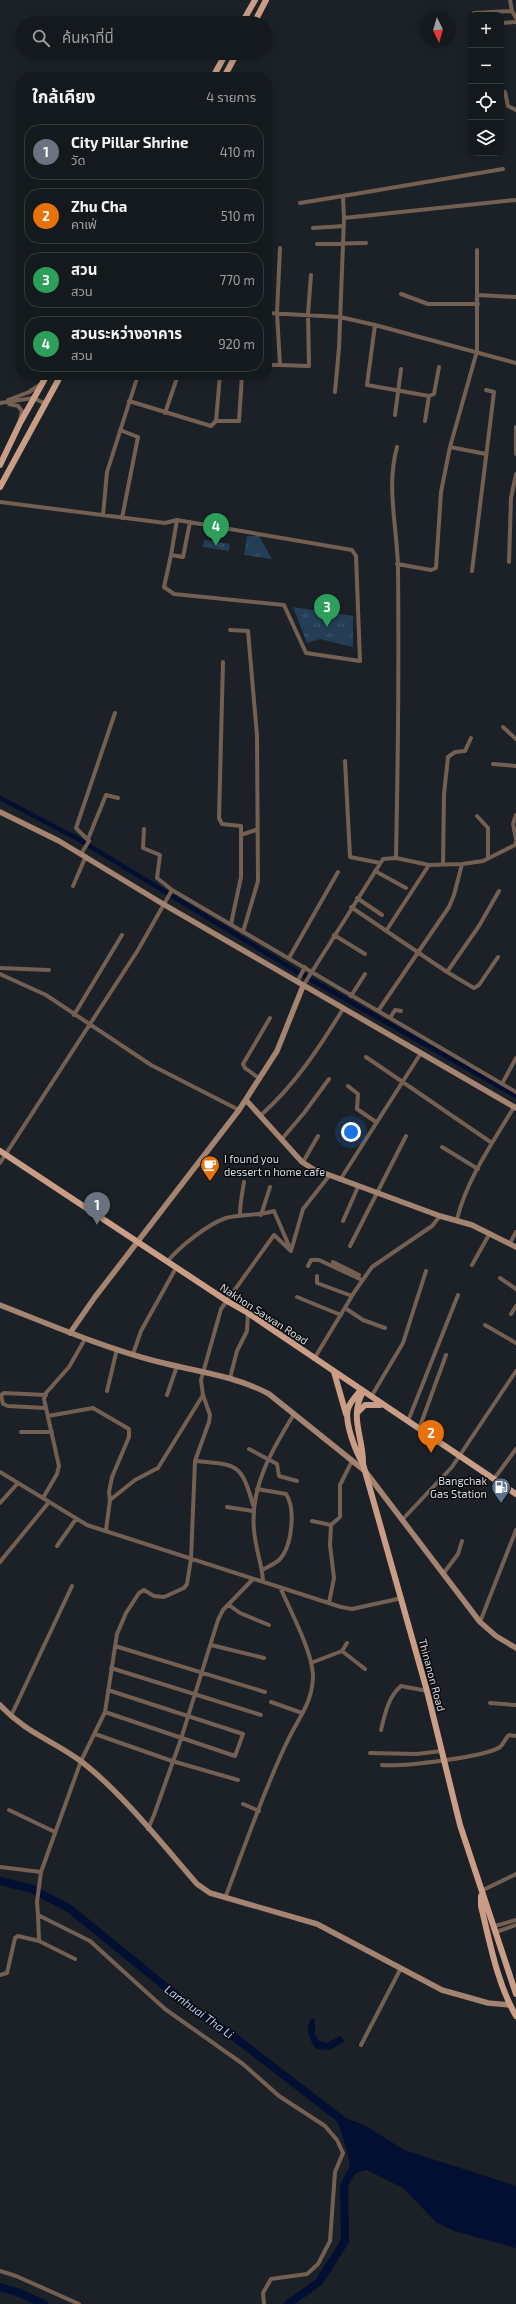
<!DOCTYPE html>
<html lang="th">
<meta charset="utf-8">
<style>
:root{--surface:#14191d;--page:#21262a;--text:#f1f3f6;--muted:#9da0a4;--line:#33383b;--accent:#8c9099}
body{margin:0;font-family:"Exo 2","Noto Sans Thai",sans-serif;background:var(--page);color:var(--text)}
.controls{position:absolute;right:12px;top:12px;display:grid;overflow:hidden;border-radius:8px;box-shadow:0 2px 10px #0003}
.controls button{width:36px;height:36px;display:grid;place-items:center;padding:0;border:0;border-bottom:1px solid var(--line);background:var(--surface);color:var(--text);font:20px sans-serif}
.compass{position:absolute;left:420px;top:12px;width:36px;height:36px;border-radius:50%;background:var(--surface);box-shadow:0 2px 10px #0003;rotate:175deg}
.you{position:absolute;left:351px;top:1132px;width:14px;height:14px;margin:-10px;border:3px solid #fff;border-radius:50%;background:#1a73e8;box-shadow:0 0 0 6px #1a73e833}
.badge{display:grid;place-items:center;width:26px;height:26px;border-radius:50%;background:var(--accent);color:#fff;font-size:13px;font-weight:700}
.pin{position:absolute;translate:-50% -33px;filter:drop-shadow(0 1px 2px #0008)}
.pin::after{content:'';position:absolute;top:21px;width:14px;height:12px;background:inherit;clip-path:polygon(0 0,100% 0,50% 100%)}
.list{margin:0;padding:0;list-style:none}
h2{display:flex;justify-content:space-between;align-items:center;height:52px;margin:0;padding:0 16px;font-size:17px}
h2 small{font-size:13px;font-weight:400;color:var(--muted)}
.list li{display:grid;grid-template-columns:26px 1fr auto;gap:12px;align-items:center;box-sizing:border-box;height:56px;margin:0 8px 8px;padding:0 8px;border:1px solid var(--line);border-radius:16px}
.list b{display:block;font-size:15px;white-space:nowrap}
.list p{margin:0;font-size:13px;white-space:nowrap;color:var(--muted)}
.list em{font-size:13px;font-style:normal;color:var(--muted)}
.icon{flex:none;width:22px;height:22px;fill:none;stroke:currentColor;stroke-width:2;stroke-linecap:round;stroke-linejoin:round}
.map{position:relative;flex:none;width:516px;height:2304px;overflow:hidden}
.search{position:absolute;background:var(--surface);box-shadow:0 2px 10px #0003;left:16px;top:16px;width:256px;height:44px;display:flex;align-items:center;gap:10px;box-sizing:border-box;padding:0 14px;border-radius:22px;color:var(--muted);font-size:15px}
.panel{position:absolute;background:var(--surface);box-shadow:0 2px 10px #0003;left:16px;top:72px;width:256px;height:308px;border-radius:16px}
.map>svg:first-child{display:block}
.grass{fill:url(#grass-tufts)}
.water{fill:#020e32}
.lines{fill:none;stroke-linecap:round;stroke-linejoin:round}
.canal{stroke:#020e32;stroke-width:4.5}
.river{stroke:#020e32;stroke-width:8}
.street{stroke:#745f53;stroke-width:4}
.secondary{stroke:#a48370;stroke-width:5.5}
.primary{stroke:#ca9e86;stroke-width:6}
.labels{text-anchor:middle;stroke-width:3;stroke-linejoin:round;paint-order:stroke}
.poi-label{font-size:11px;fill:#d8dce0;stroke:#080a0d;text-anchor:start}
.street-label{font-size:11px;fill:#d8dce0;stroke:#080a0d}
.water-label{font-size:12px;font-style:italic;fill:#bbd1fa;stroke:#080a0d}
</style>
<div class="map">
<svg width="516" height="2304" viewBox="0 0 516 2304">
<defs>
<pattern id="grass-tufts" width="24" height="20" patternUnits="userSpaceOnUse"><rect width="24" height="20" fill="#233e56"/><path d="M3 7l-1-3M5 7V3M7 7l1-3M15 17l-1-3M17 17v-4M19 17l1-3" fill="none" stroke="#42596e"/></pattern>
</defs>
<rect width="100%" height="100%" fill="#1b2127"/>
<!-- grass -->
<path class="grass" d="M247,536H259L272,559L244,555Z
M204,540L230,544L229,551L203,547Z
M293,607L353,616V647L320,639L307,643Z"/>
<!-- water -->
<path class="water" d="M312,2018L315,2020V2034L319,2041L327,2043L340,2036L343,2038L344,2042L329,2050L316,2049C309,2038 304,2030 312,2018Z
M334,2113L366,2126L404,2150L516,2186V2248L454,2231L436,2222L403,2188L367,2170L350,2174C350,2152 341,2133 334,2113Z"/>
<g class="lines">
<!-- canal -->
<path class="canal" d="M0,798L78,839L296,971L516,1096"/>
<!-- river -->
<path class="river" d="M0,1881L32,1889L70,1909L194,2010L229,2033L342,2120
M0,2287L17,2292L44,2304
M288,2304L319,2282L345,2241L344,2186L350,2174L357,2166"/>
<!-- street -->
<path class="street" d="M510,0L512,11L516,18
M474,13L512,11
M501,23L516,22
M505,92L508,106L516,110
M300,203L343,196
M344,218L343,196L503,169
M313,228L344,226
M317,244L366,243
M280,248L277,313L280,365L309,366L308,314L311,275
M401,294L428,304H478
M478,295L516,297
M267,313L340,317L375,325L516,363
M375,325L367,385L429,396L434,394L439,367
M267,365H280
M335,392L339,348L344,218L515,200
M8,400L29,392L41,384
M129,401L211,426L216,421L220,375
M0,403L33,398L46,404
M9,404L18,406L22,411L20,420
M165,413L178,375
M395,415L401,369
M216,421H239L242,375
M425,421L429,396
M516,427V454
M120,430L138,437L122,518
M450,447L477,351V250
M0,502L165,523L177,520L352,550L356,556L360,661L306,653L284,605L174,594L164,587L171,555
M103,515L107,472L138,375
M177,520L171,555L183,557L190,522
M509,562L511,498L516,474
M397,564L431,570L436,568L441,492L450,447L486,454
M472,571L494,392L486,390
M230,630L248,631L257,736L258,881L243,932
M223,662L219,818L222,824L241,826V877L231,924
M503,727L516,739
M345,761L350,857L380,863
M493,764L516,766
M516,815L513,824L516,839
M477,816L488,828V858
M144,829L143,848L160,855L157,878L172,890L516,1092
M241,835L256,830
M88,839L106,795L118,798
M81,854L89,841L76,828L115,713
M396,858C398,761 399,664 398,567C397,526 386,487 397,447
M443,865L444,794L448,757L455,752L465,751L471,738
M375,871L406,888
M73,886L86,856
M357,898L382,915
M351,907L447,972L479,926L499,891
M386,931L429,865
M334,935L365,954
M289,958L338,872
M0,968L49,970
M447,972L474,988L479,985L498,957
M0,974L46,995L151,1065L239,1110
M297,982L305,967
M303,986L383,859L396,858L429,865L462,864L483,861L515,845L516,842
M351,996L365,974
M378,1011L449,907L454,895L462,864
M74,1015L122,935
M390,1018L395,1010L401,1011
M366,1057L492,1143
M260,1079L245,1068L243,1064L270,1018
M502,1084L516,1058
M348,1086L358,1094L357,1109L376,1122
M260,1116C295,1085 319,1048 343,1009
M281,1140L304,1113L329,1079
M442,1147L478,1169
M303,1162L318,1136
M0,1163L138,950L172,890
M340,1180L421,1053
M261,1215L270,1187
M240,1216C240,1202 242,1195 244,1182
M457,1219C467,1179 493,1142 514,1107
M343,1221L358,1187
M510,1243L516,1232
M350,1246L406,1136
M167,1262C179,1247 208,1224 226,1218C242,1214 258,1216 274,1211L290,1248
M333,1262L359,1275
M472,1265L490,1233
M308,1266L311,1260H319L362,1280
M317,1276V1283L352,1296
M500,1278L516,1289
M297,1297L341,1315
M345,1308L363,1320L385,1328
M511,1314L516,1306
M485,1325L516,1343
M133,1354L141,1331L176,1268
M314,1359L355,1291L372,1267L432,1226L440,1216
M230,1378L237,1351L247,1331L248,1313
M107,1391L117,1349
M167,1395L177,1366
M371,1397L403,1343L426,1271
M45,1408L8,1406L3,1404L1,1395L4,1393L46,1395
M48,1416L93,1408L129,1429V1437L112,1477L109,1492L110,1500L106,1530
M408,1421L458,1295
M419,1429L446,1355
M21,1432H52
M249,1449L277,1464L279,1476L297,1481
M195,1461C237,1465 241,1462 253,1505
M0,1472L87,1525L341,1607L352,1609L402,1598
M494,1479L516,1449
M257,1489L286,1494C296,1509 292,1547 279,1560C275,1564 267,1567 262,1570
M43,1498L57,1474L59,1466L44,1399L46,1393L69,1367L85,1339
M110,1500L135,1480L158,1468L203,1395
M0,1503L18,1483
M227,1507L253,1511
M402,1520L452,1467L516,1371
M312,1521L331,1525L330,1545L334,1578L329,1603
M331,1525L340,1517V1485L352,1461
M57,1546L76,1519
M0,1562L49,1502
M443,1574L458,1554L462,1541
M263,1581C262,1564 255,1547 254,1530C250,1486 272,1450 294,1414
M229,1605L240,1613L269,1625
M480,1622L516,1530
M211,1645L264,1658
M115,1646L265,1692
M342,1651L365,1669
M311,1663L342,1651L347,1643
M111,1668L261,1715
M271,1702L302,1713
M490,1703L516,1705
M105,1712L235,1756L243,1734L108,1690
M11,1716L72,1586
M381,1730C385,1714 388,1697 401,1686L427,1691
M95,1734L172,1761L238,1780
M370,1753L417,1754L441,1751
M382,1765C401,1767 486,1757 500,1747C504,1744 505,1738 509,1735L516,1736
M243,1804L259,1811
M9,1810L55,1832
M148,1829L154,1815L181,1739L218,1620L223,1610L253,1579
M0,1867L41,1872
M481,1891L516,1874
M225,1898C245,1846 263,1792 287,1742C298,1718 313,1703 313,1675C312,1651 290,1610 280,1587
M38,1915L39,1941
M495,1926L516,1920
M496,1932L516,1925
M0,1975L7,1973L15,1938L18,1936L39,1941L75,1959
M361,2045L401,1968
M0,2271L16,2276L79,2304
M264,2304L263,2293L271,2279L307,2274L318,2264L330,2241L335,2172L343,2153L337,2140L325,2126L279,2096L243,2064L165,2009L90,1941L38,1915L37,1902L41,1872L81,1761L105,1712L117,1634L126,1613L139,1593L144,1590L154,1596L164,1597L184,1588L187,1584L191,1559L195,1461L209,1422L210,1415L203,1395L201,1380L221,1309L274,1235L291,1251L303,1209L329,1176"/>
<!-- secondary -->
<path class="secondary" d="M0,812L59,841L163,904L516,1108
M246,1100L302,1162L313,1169L440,1216L472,1225L516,1247
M0,1305C51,1325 102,1347 155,1361C193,1371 234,1375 269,1394L365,1471L480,1622L496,1636L516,1648
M70,1333L95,1297L239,1110L277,1051L303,986
M0,1705C27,1734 53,1740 82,1762C122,1793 163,1845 197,1884L210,1893L317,1924L442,1990L488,2003L510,2005"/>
<!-- primary -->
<path class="primary" d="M242,23L255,0
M254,23L266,0
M213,77L226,53
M224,77L237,53
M0,465L20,423L47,375
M0,487L61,375
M0,1151L227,1301L248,1313L516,1494
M334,1372L346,1414
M361,1390C356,1396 350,1402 348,1409C344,1422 356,1452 363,1464L427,1691L460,1825L516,1994
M357,1413L365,1405H380
M363,1462C363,1437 349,1416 363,1392
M481,1896V1906C490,1943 497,1983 516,2016"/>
</g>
<!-- icons -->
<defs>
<g id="cafe-pin" transform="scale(1)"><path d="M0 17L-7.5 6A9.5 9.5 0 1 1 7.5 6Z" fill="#e8710a" stroke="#080a0d"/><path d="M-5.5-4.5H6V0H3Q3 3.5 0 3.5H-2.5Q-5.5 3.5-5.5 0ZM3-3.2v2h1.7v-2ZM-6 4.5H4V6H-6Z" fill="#fff"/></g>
<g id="fuel-pin" transform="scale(1)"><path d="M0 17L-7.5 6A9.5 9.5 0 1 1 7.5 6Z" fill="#5c6f8a" stroke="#080a0d"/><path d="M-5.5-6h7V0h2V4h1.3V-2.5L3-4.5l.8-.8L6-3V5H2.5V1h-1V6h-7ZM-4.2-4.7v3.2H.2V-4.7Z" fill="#fff"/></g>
</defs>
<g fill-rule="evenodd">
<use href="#cafe-pin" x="210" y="1165"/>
<use href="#fuel-pin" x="501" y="1487"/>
</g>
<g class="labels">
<!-- poi labels -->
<g class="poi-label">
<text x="224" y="1163">I found you<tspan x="224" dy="13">dessert n home cafe</tspan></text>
<text x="487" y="1485" text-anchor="end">Bangchak<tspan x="487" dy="13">Gas Station</tspan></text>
</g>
<!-- street labels -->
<g class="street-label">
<text transform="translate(264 1314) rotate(33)" y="4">Nakhon Sawan Road</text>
<text transform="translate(432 1675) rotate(75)" y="4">Thinanon Road</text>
</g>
<!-- water labels -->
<g class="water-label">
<text transform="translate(199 2012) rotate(36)" y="4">Lamhuai Tha Li</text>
</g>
</g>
</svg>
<div class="controls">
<button>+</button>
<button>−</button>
<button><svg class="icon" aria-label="locate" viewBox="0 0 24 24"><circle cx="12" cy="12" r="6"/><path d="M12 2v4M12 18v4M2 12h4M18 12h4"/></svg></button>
<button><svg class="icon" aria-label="layers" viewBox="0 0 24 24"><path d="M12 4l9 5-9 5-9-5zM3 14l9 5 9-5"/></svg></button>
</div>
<svg class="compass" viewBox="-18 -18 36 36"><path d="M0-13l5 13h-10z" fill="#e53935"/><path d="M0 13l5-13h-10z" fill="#9da0a4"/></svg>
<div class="you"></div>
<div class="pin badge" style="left:97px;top:1225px;background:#6b7280">1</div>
<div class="pin badge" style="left:431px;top:1453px;background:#e8710a">2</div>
<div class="pin badge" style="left:327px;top:627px;background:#2e9e5b">3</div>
<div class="pin badge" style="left:216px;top:546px;background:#2e9e5b">4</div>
<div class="search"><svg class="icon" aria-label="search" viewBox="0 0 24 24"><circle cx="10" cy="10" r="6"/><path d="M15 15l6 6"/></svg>ค้นหาที่นี่</div>
<section class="panel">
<h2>ใกล้เคียง<small>4 รายการ</small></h2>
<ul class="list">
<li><span class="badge" style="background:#6b7280">1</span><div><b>City Pillar Shrine</b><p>วัด</p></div><em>410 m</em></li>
<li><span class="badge" style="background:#e8710a">2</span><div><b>Zhu Cha</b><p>คาเฟ่</p></div><em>510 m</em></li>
<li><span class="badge" style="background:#2e9e5b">3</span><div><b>สวน</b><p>สวน</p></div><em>770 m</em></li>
<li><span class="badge" style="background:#2e9e5b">4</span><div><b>สวนระหว่างอาคาร</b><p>สวน</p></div><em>920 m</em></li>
</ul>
</section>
</div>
